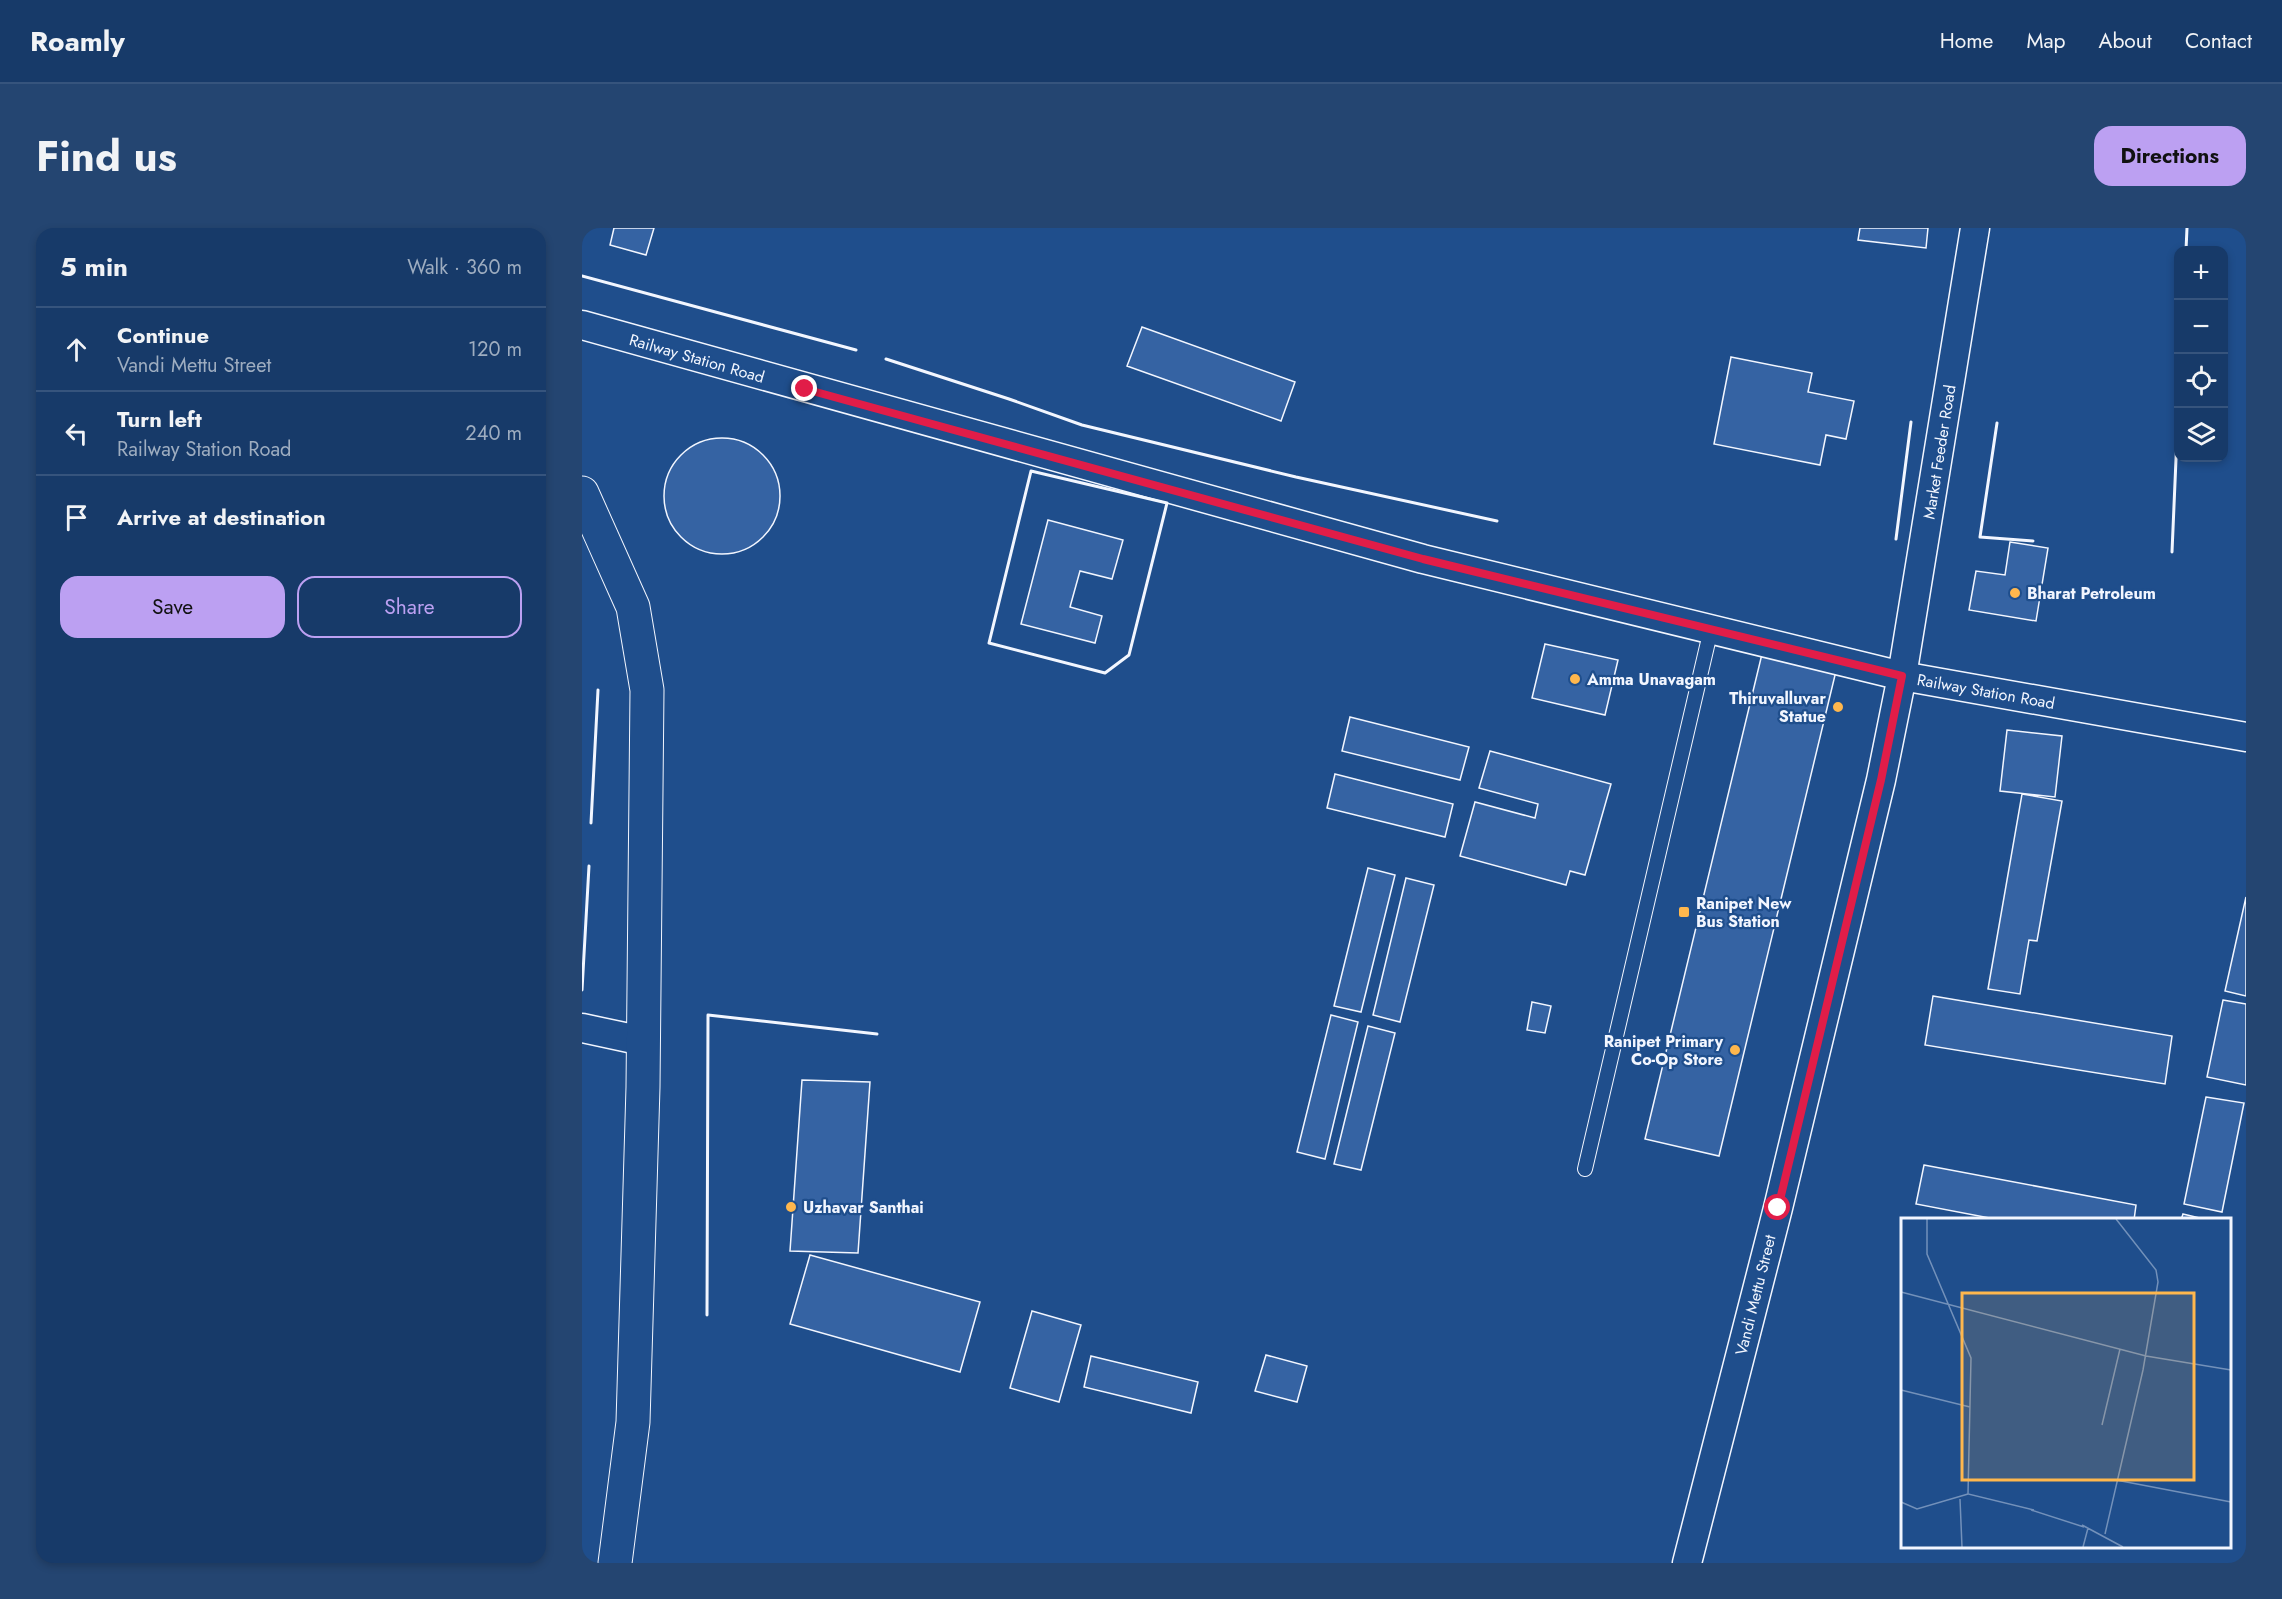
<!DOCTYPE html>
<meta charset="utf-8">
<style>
:root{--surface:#173a69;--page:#244571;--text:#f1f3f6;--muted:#9eadc0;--line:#36547d;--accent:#bca0f2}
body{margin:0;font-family:Jost,sans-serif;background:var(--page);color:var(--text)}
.controls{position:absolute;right:18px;top:18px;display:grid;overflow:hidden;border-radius:12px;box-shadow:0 3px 9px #0003}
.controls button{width:54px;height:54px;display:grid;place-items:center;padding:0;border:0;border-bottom:2px solid var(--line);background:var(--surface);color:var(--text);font:30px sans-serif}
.stop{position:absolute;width:18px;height:18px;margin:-14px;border:4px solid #e11d48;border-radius:50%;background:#fff}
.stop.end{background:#e11d48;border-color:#fff;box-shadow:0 2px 6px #0008}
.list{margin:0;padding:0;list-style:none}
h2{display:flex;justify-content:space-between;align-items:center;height:78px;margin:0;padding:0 24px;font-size:26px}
h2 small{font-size:20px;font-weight:400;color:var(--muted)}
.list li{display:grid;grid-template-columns:39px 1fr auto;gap:18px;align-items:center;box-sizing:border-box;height:84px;padding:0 24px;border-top:2px solid var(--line)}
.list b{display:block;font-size:22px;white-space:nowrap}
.list p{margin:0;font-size:20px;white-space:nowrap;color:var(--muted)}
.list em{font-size:20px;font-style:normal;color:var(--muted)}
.actions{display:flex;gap:12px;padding:18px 24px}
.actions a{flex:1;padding:14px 0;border:2px solid var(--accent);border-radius:18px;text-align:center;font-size:21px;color:var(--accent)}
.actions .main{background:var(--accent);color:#111}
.icon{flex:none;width:33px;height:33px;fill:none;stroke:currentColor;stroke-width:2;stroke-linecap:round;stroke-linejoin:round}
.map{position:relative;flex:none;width:1664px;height:1335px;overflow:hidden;border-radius:18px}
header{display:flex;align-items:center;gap:36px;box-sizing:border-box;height:84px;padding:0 30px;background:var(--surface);border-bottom:2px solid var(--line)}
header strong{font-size:28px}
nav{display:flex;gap:33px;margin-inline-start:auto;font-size:21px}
.intro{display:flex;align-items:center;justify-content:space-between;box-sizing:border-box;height:144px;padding:0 36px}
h1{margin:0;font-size:42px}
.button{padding:15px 27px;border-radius:18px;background:var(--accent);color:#111;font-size:21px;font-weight:700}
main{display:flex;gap:36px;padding:0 36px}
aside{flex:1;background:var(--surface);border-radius:18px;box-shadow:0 3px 9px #0003}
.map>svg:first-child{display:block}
.building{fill:#3563a3;stroke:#f2f6ff;stroke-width:1.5}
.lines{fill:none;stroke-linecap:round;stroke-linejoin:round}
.lane-casing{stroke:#f2f6ff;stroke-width:16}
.street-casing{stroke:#f2f6ff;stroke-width:31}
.primary-casing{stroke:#f2f6ff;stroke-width:35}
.lane{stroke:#1f4e8c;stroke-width:14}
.street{stroke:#1f4e8c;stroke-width:28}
.primary{stroke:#1f4e8c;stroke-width:33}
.wall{stroke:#f2f6ff;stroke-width:3}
.route{stroke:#e11d48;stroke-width:8}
.poi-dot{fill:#ffb74d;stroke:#1f4e8c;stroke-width:2}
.labels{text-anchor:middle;stroke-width:4.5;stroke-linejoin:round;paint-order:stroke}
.street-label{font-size:16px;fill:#f2f6ff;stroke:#1f4e8c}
.poi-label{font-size:16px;font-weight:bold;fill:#f2f6ff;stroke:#1f4e8c;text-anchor:start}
.inset-road{fill:none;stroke:#7391ba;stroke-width:1.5}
.view{fill:#ffb74d;fill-opacity:0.15;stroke:#ffb74d;stroke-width:3}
.inset-edge{fill:none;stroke:#f2f6ff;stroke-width:3}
</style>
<header>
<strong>Roamly</strong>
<nav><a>Home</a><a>Map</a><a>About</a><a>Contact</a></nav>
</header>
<div class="intro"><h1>Find us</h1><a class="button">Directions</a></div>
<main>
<aside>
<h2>5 min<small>Walk · 360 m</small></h2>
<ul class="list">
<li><svg class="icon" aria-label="ahead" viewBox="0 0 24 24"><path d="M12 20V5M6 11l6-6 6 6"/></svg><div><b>Continue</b><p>Vandi Mettu Street</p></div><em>120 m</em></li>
<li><svg class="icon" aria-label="left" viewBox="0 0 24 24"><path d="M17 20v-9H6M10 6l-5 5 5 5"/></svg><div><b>Turn left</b><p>Railway Station Road</p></div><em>240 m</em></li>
<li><svg class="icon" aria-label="arrive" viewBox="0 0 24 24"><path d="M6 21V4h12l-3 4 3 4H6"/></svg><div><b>Arrive at destination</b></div></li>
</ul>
<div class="actions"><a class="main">Save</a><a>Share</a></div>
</aside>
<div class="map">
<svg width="1664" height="1335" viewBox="0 0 1664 1335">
<rect width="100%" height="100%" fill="#1f4e8c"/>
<!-- building -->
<path class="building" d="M32,0H72L64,27L28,17Z
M1278,0H1346L1344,20L1276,12Z
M560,99L713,154L699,193L545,138Z
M1149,129L1230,145L1226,164L1272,173L1264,211L1244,207L1238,237L1132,216Z
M82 268a58 58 0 1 1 116 0a58 58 0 1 1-116 0Z
M466,292L541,312L530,351L498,343L488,379L520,388L513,415L439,396Z
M1428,314L1466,320L1454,393L1387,382L1394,343L1423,347Z
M963,416L1036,432L1023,487L950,470Z
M1180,426L1254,443L1137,928L1063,911Z
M768,489L887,519L878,552L760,523Z
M1425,502L1480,508L1473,569L1418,563Z
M908,523L1029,556L1003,647L988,643L984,657L878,628L893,574L953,590L956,576L897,560Z
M753,546L871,576L863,609L745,580Z
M1440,566L1480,573L1455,713L1447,712L1438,766L1406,761Z
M786,640L813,647L779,784L752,778Z
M824,650L852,657L818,794L791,787Z
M1664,669V768L1643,763Z
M1351,768L1590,808L1583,856L1343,817Z
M1641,772L1664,776V857L1625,849Z
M950,774L969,778L963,805L945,802Z
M749,787L776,794L743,931L715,924Z
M786,798L813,805L779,942L752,936Z
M220,852L288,854L276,1025L208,1023Z
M1624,869L1662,875L1640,984L1602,976Z
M1342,937L1554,977L1552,992H1418L1334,976Z
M1601,986L1626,992H1599Z
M228,1027L398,1074L378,1144L208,1096Z
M450,1083L499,1097L477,1174L428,1160Z
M684,1127L725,1138L715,1174L673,1163Z
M509,1128L616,1154L609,1185L502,1159Z"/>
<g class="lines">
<!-- lane casing -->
<g class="lane-casing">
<path id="lane" d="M1003,941L1129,401"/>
</g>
<!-- street casing -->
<g class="street-casing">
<path id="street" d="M0,97L841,331L1320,448L1664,509
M0,800L61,813
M1105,1335L1196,980L1299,552L1320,448L1393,0"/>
</g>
<!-- primary casing -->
<g class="primary-casing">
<path id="primary" d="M0,265L51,379L65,462L61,859L51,1194L33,1335"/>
</g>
<!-- lane -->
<use href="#lane" class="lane"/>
<!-- street -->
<use href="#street" class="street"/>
<!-- primary -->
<use href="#primary" class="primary"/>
<!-- wall -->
<path class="wall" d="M1604,22L1605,0
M0,48L274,122
M304,131L427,171L500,197L714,249L915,293
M1415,195L1398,309L1451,313
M449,243L585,275L547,427L523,445L407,415Z
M1314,311L1329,194
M1590,324L1596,185
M9,595L16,462
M0,762L7,638
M125,1087L126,787L295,806"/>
</g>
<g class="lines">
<!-- route -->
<path class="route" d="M223,161L841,331L1320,448L1299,552L1196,980"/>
</g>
<!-- markers -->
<g class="poi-dot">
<circle cx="1433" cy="365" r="6"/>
<circle cx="993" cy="451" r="6"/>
<circle cx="1256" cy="479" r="6"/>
<rect x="1096" y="678" width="12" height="12" rx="3"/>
<circle cx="1153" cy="822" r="6"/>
<circle cx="209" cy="979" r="6"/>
</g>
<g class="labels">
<!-- street labels -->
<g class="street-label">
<text transform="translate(115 130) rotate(16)" y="6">Railway Station Road</text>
<text transform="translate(1357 224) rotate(-81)" y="6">Market Feeder Road</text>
<text transform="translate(1404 463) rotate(10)" y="6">Railway Station Road</text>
<text transform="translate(1173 1067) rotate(-76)" y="6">Vandi Mettu Street</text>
</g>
<!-- poi labels -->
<g class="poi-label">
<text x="1445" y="371">Bharat Petroleum</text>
<text x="1005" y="457">Amma Unavagam</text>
<text x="1244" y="476" text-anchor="end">Thiruvalluvar<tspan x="1244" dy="18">Statue</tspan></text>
<text x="1114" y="681">Ranipet New<tspan x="1114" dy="18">Bus Station</tspan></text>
<text x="1141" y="819" text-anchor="end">Ranipet Primary<tspan x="1141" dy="18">Co-Op Store</tspan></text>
<text x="221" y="985">Uzhavar Santhai</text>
</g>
</g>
<!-- overview -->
<g transform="translate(1319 990)">
<rect width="330" height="330" fill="#1f4e8c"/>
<path class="inset-road" d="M26,1V36L70,140L67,276L133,292M0,74L245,138L330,152M0,172L69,189M201,207L219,131M215,262L330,284M59,281L61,329M0,284L16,291L67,276M130,292L183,309M181,307L222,329M204,316L242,152L257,64L255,52L215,1M182,329L187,310"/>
<path class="view" d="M61,75H293V262H61Z"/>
<rect width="330" height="330" class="inset-edge"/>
</g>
</svg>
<div class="controls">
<button>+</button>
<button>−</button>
<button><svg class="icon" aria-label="locate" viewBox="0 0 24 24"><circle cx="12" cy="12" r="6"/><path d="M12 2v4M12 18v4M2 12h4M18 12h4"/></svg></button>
<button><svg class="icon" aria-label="layers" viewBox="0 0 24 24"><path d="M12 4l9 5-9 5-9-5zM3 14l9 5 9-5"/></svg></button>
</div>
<div class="stop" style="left:1196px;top:980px"></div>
<div class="stop end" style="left:223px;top:161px"></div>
</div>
</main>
